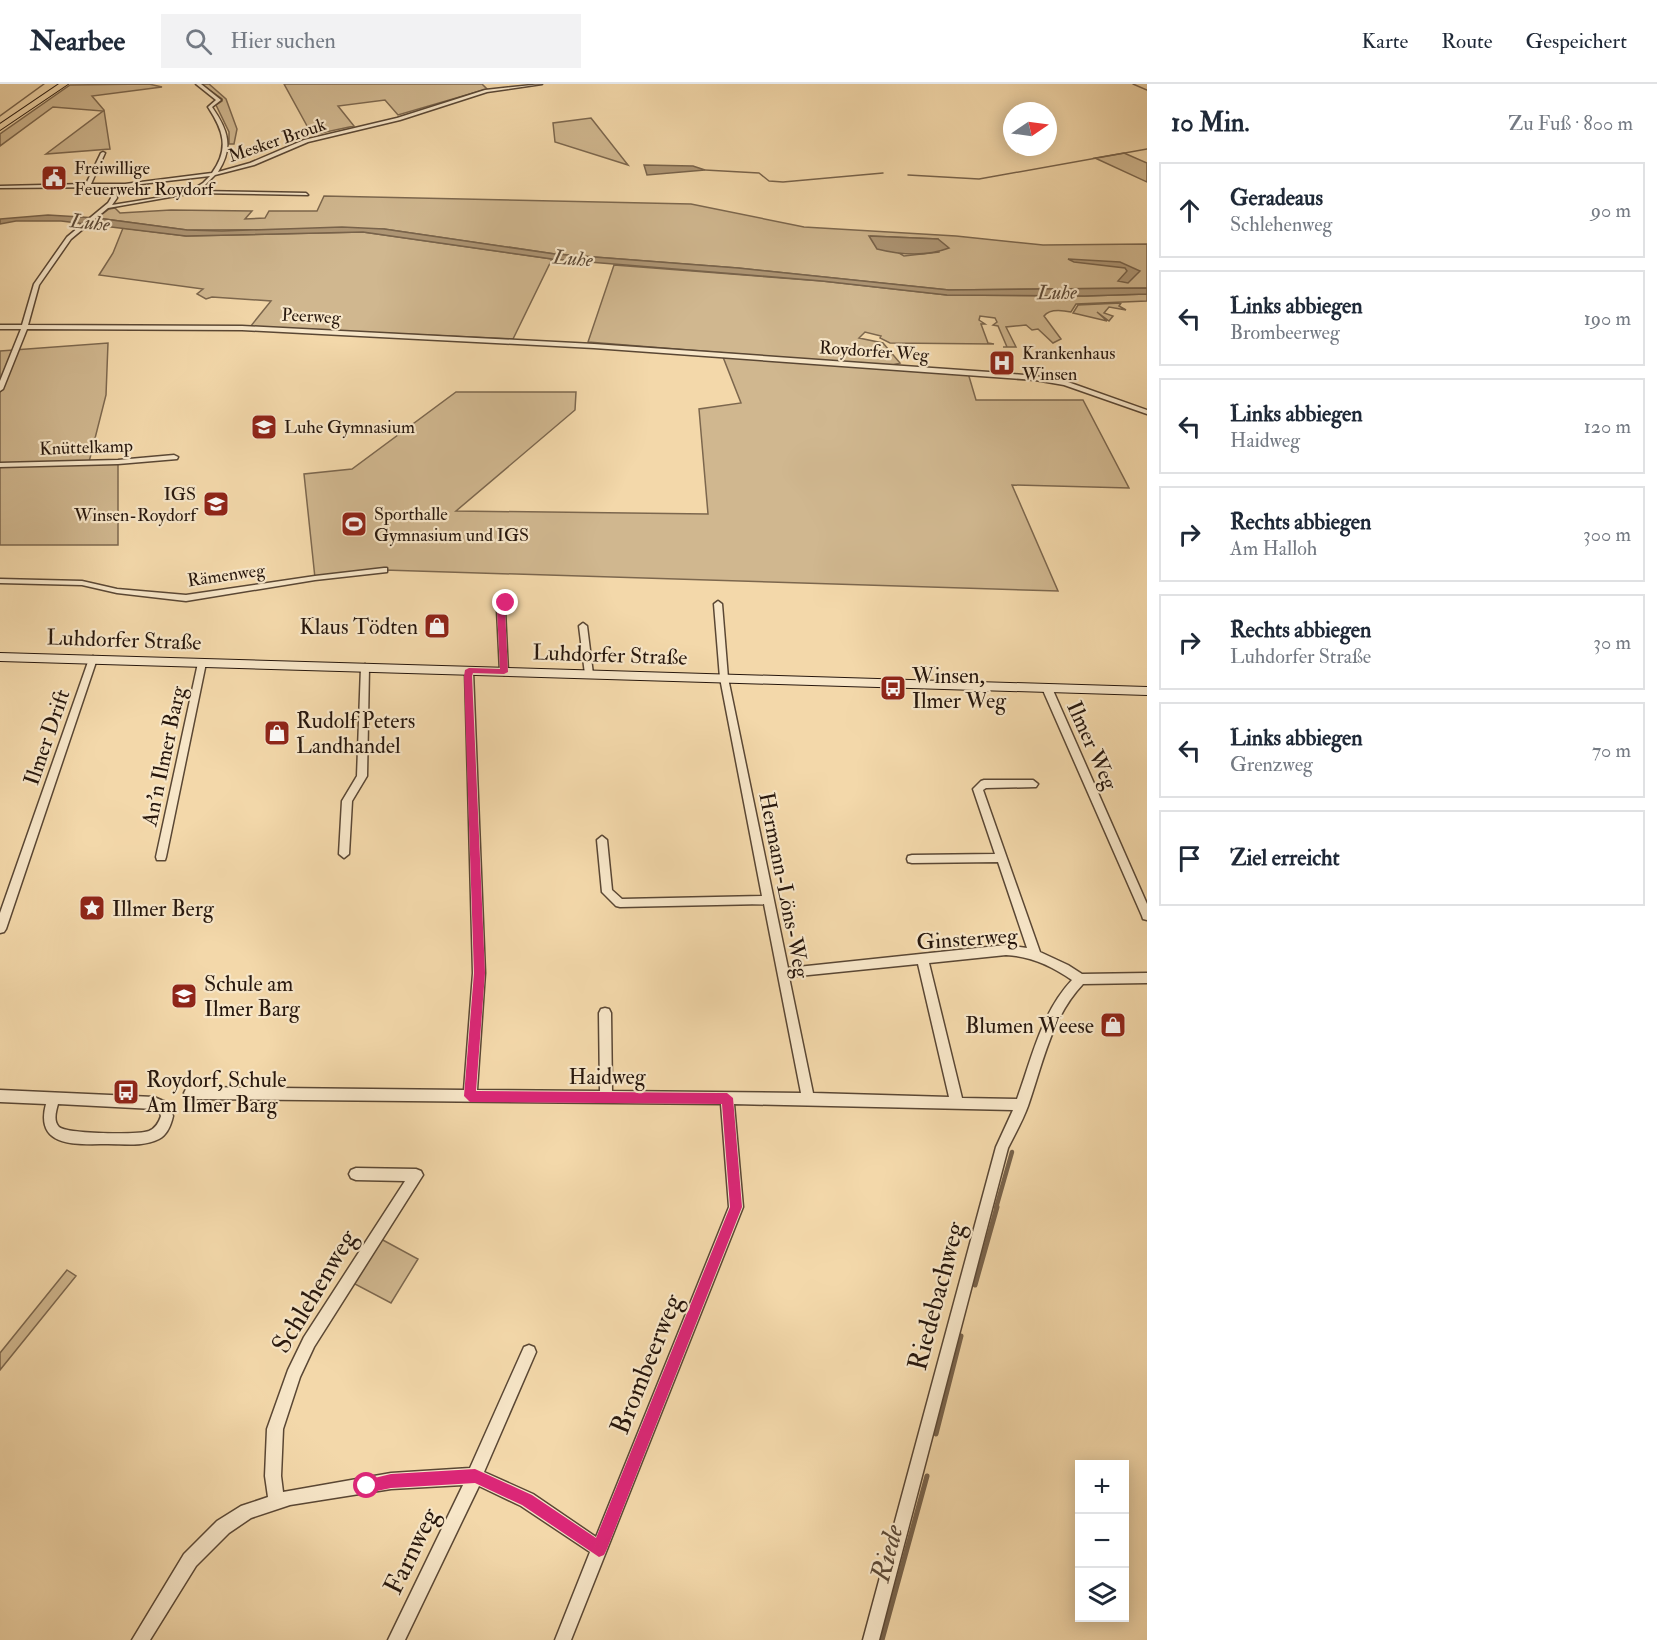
<!DOCTYPE html>
<html lang="de">
<meta charset="utf-8">
<style>
:root{--surface:#fff;--page:#f2f2f3;--text:#1f2937;--muted:#747a83;--line:#e0e1e3}
body{margin:0;font-family:"IM FELL Double Pica",serif;background:var(--page);color:var(--text)}
.controls{position:absolute;right:18px;bottom:18px;display:grid;overflow:hidden;border-radius:0px;box-shadow:0 3px 15px #0003}
.controls button{width:54px;height:54px;display:grid;place-items:center;padding:0;border:0;border-bottom:2px solid var(--line);background:var(--surface);color:var(--text);font:30px sans-serif}
.compass{position:absolute;left:1003px;top:18px;width:54px;height:54px;border-radius:50%;background:var(--surface);box-shadow:0 3px 15px #0003;rotate:77deg}
.stop{position:absolute;width:18px;height:18px;margin:-14px;border:4px solid #db2777;border-radius:50%;background:#fff}
.stop.end{background:#db2777;border-color:#fff;box-shadow:0 2px 6px #0008}
.list{margin:0;padding:0;list-style:none}
h2{display:flex;justify-content:space-between;align-items:center;height:78px;margin:0;padding:0 24px;font-size:26px}
h2 small{font-size:20px;font-weight:400;color:var(--muted)}
.list li{display:grid;grid-template-columns:39px 1fr auto;gap:18px;align-items:center;box-sizing:border-box;height:96px;margin:0 12px 12px;padding:0 12px;border:2px solid var(--line);border-radius:0px}
.list b{display:block;font-size:22px;white-space:nowrap}
.list p{margin:0;font-size:20px;white-space:nowrap;color:var(--muted)}
.list em{font-size:20px;font-style:normal;color:var(--muted)}
.icon{flex:none;width:33px;height:33px;fill:none;stroke:currentColor;stroke-width:2;stroke-linecap:round;stroke-linejoin:round}
.map{position:relative;flex:none;width:1147px;height:1556px;overflow:hidden}
header{display:flex;align-items:center;gap:36px;box-sizing:border-box;height:84px;padding:0 30px;background:var(--surface);border-bottom:2px solid var(--line)}
header strong{font-size:28px}
nav{display:flex;gap:33px;margin-inline-start:auto;font-size:21px}
.search{width:420px;height:54px;background:var(--page);display:flex;align-items:center;gap:15px;box-sizing:border-box;padding:0 21px;border-radius:0px;color:var(--muted);font-size:22px}
main{display:flex}
aside{flex:1;background:var(--surface)}
.map>svg:first-child{display:block}
.green{fill:#d0b78f;stroke:#7c674e;stroke-width:1.5;fill-rule:evenodd}
.water{fill:#ae9675;stroke:#78634b;stroke-width:1.5}
.lines{fill:none;stroke-linecap:round;stroke-linejoin:round}
.stream-far2{stroke:#78634b;stroke-width:1.5}
.stream-far1{stroke:#78634b;stroke-width:4.5}
.stream{stroke:#78634b;stroke-width:5}
.minor-casing{stroke:#5a4734;stroke-width:3}
.secondary-casing{stroke:#27170d;stroke-width:2}
.motorway-casing{stroke:#27170d;stroke-width:2}
.minor{fill:#f7e6c8;fill-rule:evenodd}
.secondary{fill:#f7e6c8;fill-rule:evenodd}
.motorway{fill:#f3d8aa;fill-rule:evenodd}
.route{fill:#db2777}
.labels{text-anchor:middle;stroke-width:4.5;stroke-linejoin:round;paint-order:stroke}
.far-street-label{font-size:18px;fill:#27170d;stroke:#f7e6c8}
.far-poi-label{font-size:18px;fill:#27170d;stroke:#f7e6c8;text-anchor:start}
.far-water-label{font-size:20px;font-style:italic;fill:#5d4a37;stroke:#f7e6c8}
.poi-label{font-size:22px;fill:#27170d;stroke:#f7e6c8;text-anchor:start}
.street-label{font-size:22px;fill:#27170d;stroke:#f7e6c8}
.near-street-label{font-size:27px;fill:#27170d;stroke:#f7e6c8}
.near-water-label{font-size:28px;font-style:italic;fill:#5d4a37;stroke:#f7e6c8}
</style>
<header>
<strong>Nearbee</strong>
<div class="search"><svg class="icon" aria-label="search" viewBox="0 0 24 24"><circle cx="10" cy="10" r="6"/><path d="M15 15l6 6"/></svg>Hier suchen</div>
<nav><a>Karte</a><a>Route</a><a>Gespeichert</a></nav>
</header>
<main>
<div class="map">
<svg width="1147" height="1556" viewBox="0 0 1147 1556">
<rect width="100%" height="100%" fill="#f3d8aa"/>
<filter id="stains"><feTurbulence type="fractalNoise" baseFrequency=".00333" numOctaves="4"/><feColorMatrix values="0 0 0 0 .2 0 0 0 0 .09 0 0 0 0 .02 0 0 0 .5 -.17"/></filter>
<radialGradient id="worn" r=".72"><stop offset=".6" stop-color="#630" stop-opacity="0"/><stop offset="1" stop-color="#630" stop-opacity=".3"/></radialGradient>
<!-- green -->
<path class="green" d="M149,0L162,3L92,12L104,26L110,65L46,70L103,27L53,23L0,62V50L70,1Z
M201,0H209L226,15L237,45L234,60H229V48L216,21L222,17V15Z
M284,0H482L487,5L398,31L385,16L338,22L354,42L312,51Z
M591,34L628,81L555,58L553,39Z
M1124,69L1147,79V98L1095,74Z
M324,112L691,120L804,143L956,152L1043,161L1147,160V204L949,206L738,184L555,170L384,145L187,146L97,134L109,125L115,124L120,129L171,126L252,127L245,135L265,134L269,127H317ZM870,152L938,155L939,168L904,172Z
M123,144L186,152L363,148L552,175L513,255L250,243L271,217L212,213L206,215L197,210L203,205L99,191L113,169Z
M614,181L822,197L947,211L1085,212L1147,210V217L1076,220L1071,228C1062,226 1049,225 1044,232L1061,255L1053,259L1038,245L1032,246L1026,241L1006,243L1016,263H1003H1007L998,242L993,241L997,238L995,234L980,232L979,236L985,240H981L988,259L994,260L890,259L880,254L881,252L865,248L859,254L883,259L900,279L889,282L588,258Z
M1121,219L1119,222L1126,226L1109,223L1104,229L1113,232L1109,237L1097,228L1107,237L1073,229L1078,221Z
M108,259L106,311L89,378H118V461H0V267Z
M723,273L968,289L976,316H1083L1129,404L1012,401L1058,507L384,486L315,494L304,390L352,385L456,308H576L575,326L456,427L708,430L699,325L741,319Z
M381,1155L418,1175L391,1219L353,1199Z
M67,1186L76,1192L0,1286V1269Z"/>
<!-- water -->
<path class="water" d="M644,81L693,82L705,86L647,91Z
M48,131L97,134L187,146L222,147L342,143L384,145L555,170L738,184L949,206L1147,204V210L1085,212L947,211L822,197L552,175L363,148L186,152L61,137H16L0,140V135Z
M869,152L938,155L949,164C925,173 901,171 877,165Z
M1068,175L1120,178L1140,187L1128,199L1118,197L1127,187L1125,184L1074,178Z"/>
<g class="lines">
<!-- stream-far2 -->
<path class="stream-far2" d="M1133,0L1147,6
M0,32L44,0
M705,86L759,89L769,97L783,98L883,89
M908,91L979,95L1147,65"/>
<!-- stream-far1 -->
<path class="stream-far1" d="M996,1124L1012,1068"/>
<!-- stream -->
<path class="stream" d="M975,1201L997,1123
M936,1350L961,1252
M882,1556L927,1392"/>
<!-- minor casing -->
<g class="minor-casing">
<path id="minor" d="M196,0H201L221,16L212,23C228,46 234,63 218,88L250,79L304,56L397,34L485,6L542,0L487,8L400,36L308,58L254,81L215,91L199,107L306,109L308,111L193,109L108,124L71,155L39,201L28,241L242,242L594,260L989,288L1035,292L1065,297L1147,326V330L1064,301L1035,296L594,264L242,246L27,245L3,305L0,307V297L21,245H0V241H22L34,200L67,153L108,119L111,114V105L115,103L0,104V102L86,100L101,69L103,68L105,69L91,100H125L212,89C230,64 223,46 208,23L216,16ZM210,92L203,99L187,109L112,121L117,114L116,106L124,102Z
M174,371L178,373L177,375L118,380L0,383V379L118,376Z
M384,484H387V488L315,496L186,517L117,509L82,501L0,499V495L82,497L117,505L186,511L315,492Z
M506,516L510,519L505,526L508,588L504,591L500,588L497,526L503,517Z
M718,517L722,520L728,594L788,884L1006,861L1027,864L998,778L912,779L908,778L907,775L908,772L912,771L995,770L973,705L981,697L984,696H1033L1038,700L1036,703L986,704L983,706L1040,868L1068,881L1082,890L1147,889V899L1083,900C1051,934 1043,979 1028,1022C1023,1036 1015,1050 1008,1064L879,1556H863L996,1063L1013,1026L734,1020L743,1123L571,1556H555L590,1468L521,1422L479,1402L405,1556H388L463,1401L391,1405L290,1421L251,1434L229,1449L196,1482L150,1556H132L184,1470L217,1437L241,1422L268,1413L265,1392L267,1345L288,1286L304,1253L405,1097L356,1096L351,1094L349,1090L351,1086L356,1084L416,1085L421,1087L423,1091L314,1263L300,1293L283,1345L281,1392L283,1408L391,1389L470,1384L524,1263L529,1261L534,1263L536,1268L484,1388L533,1410L596,1453L729,1123L721,1020L190,1015L186,1013L184,1009L186,1005L190,1003L464,1006L473,889L465,587L469,584L473,587L485,889L477,1006L600,1007L599,929L601,925L605,924L609,925L611,929L612,1007L801,1009L764,820L620,823L616,822L602,808L597,756L602,752L607,756L612,806L622,815L762,812L720,594L714,520ZM1006,871C1030,872 1052,882 1072,896C1041,929 1032,974 1017,1015L962,1014L929,879ZM918,880L949,1013L813,1009L789,893Z
M583,539L587,542L593,590L589,593L585,590L579,542Z
M93,572L97,575L6,845L4,848L0,849V829L89,575Z
M202,576L206,579L166,773L165,776H157L156,773L198,579Z
M365,580L369,583L367,692L352,717L349,770L344,774L339,770L342,717L357,692L361,583Z
M1047,601L1052,604L1147,820V836L1143,835L1142,832L1042,604Z
M0,1006L154,1013L168,1019L173,1032C171,1041 167,1051 159,1055C143,1063 125,1060 108,1060C79,1060 34,1065 46,1020L0,1018ZM58,1020L154,1025L159,1027L161,1032C159,1038 156,1044 149,1047C139,1051 67,1050 59,1043C53,1037 56,1027 58,1020Z"/>
</g>
<!-- secondary casing -->
<g class="secondary-casing">
<path id="secondary" d="M0,569L1147,603V611L0,577Z"/>
</g>
<!-- motorway casing -->
<g class="motorway-casing">
<path id="motorway" d="M59,0H68L0,46V40Z"/>
</g>
<!-- minor -->
<use href="#minor" class="minor"/>
<!-- secondary -->
<use href="#secondary" class="secondary"/>
<!-- motorway -->
<use href="#motorway" class="motorway"/>
</g>
<!-- route -->
<path class="route" d="M504,518L510,519L505,526L508,588L504,590L473,589L472,592L485,889L476,1007L727,1009L733,1014L742,1123L607,1465L604,1471L599,1473L522,1421L475,1399L391,1404L367,1409L362,1407L360,1402L362,1397L391,1390L475,1385L532,1411L596,1454L730,1123L722,1020L470,1018L464,1012L474,889L464,592L465,586L469,584L500,585L497,526Z"/>
<!-- icons -->
<defs>
<g id="civic-square" transform="scale(1.35)"><rect x="-9" y="-9" width="18" height="18" rx="4" fill="#8f2418" stroke="#f7e6c8"/><path d="M-.6-6.5H3V-4.5H.6V-3L4-1V1h2V6H-6V1h2V-1L-.6-3ZM-1.2 2.5V6h2.4V2.5Z" fill="#fff"/></g>
<g id="hospital-square" transform="scale(1.35)"><rect x="-9" y="-9" width="18" height="18" rx="4" fill="#8f2418" stroke="#f7e6c8"/><path d="M-5-5h3v3.5h4V-5h3V5h-3V1.5h-4V5h-3Z" fill="#fff"/></g>
<g id="school-square" transform="scale(1.35)"><rect x="-9" y="-9" width="18" height="18" rx="4" fill="#8f2418" stroke="#f7e6c8"/><path d="M0-5L7-2L0 1L-7-2ZM-4 1L0 2.5L4 1V4Q0 6-4 4Z" fill="#fff"/></g>
<g id="stadium-square" transform="scale(1.35)"><rect x="-9" y="-9" width="18" height="18" rx="4" fill="#8f2418" stroke="#f7e6c8"/><path d="M0-5a6.5 5 0 1 0 0 10a6.5 5 0 1 0 0-10ZM-3.5-1.8h7v3.6h-7Z" fill="#fff"/></g>
<g id="shop-square" transform="scale(1.35)"><rect x="-9" y="-9" width="18" height="18" rx="4" fill="#8f2418" stroke="#f7e6c8"/><path d="M-5-2.5h2.3a2.7 3.5 0 0 1 5.4 0H5L5.5 6h-11ZM-1.5-2.5h3a1.5 2.3 0 0 0-3 0Z" fill="#fff"/></g>
<g id="bus-square" transform="scale(1.35)"><rect x="-9" y="-9" width="18" height="18" rx="4" fill="#8f2418" stroke="#f7e6c8"/><path d="M-5-6H5V4H4V6H2V4H-2V6H-4V4H-5ZM-3.5-4V0h7V-4ZM-3.5 1.2v1.5H-2V1.2ZM2 1.2v1.5H3.5V1.2Z" fill="#fff"/></g>
<g id="sight-square" transform="scale(1.35)"><rect x="-9" y="-9" width="18" height="18" rx="4" fill="#8f2418" stroke="#f7e6c8"/><path d="M0-6L1.8-2.2L6-1.7L2.9 1.2L3.7 5.4L0 3.3L-3.7 5.4L-2.9 1.2L-6-1.7L-1.8-2.2Z" fill="#fff"/></g>
</defs>
<g fill-rule="evenodd">
<use href="#civic-square" x="54" y="94"/>
<use href="#hospital-square" x="1002" y="279"/>
<use href="#school-square" x="264" y="343"/>
<use href="#school-square" x="216" y="420"/>
<use href="#stadium-square" x="354" y="440"/>
<use href="#shop-square" x="437" y="542"/>
<use href="#bus-square" x="893" y="604"/>
<use href="#shop-square" x="277" y="649"/>
<use href="#sight-square" x="92" y="824"/>
<use href="#school-square" x="184" y="912"/>
<use href="#shop-square" x="1113" y="941"/>
<use href="#bus-square" x="126" y="1008"/>
</g>
<g class="labels">
<!-- far-street labels -->
<g class="far-street-label">
<text transform="translate(277 56) rotate(-19)" y="6">Mesker Brouk</text>
<text transform="translate(311 232) rotate(3)" y="6">Peerweg</text>
<text transform="translate(874 267) rotate(4)" y="6">Roydorfer Weg</text>
<text transform="translate(86 363) rotate(-2)" y="6">Knüttelkamp</text>
<text transform="translate(226 491) rotate(-8)" y="6">Rämenweg</text>
</g>
<!-- far-poi labels -->
<g class="far-poi-label">
<text x="74" y="90">Freiwillige<tspan x="74" dy="21">Feuerwehr Roydorf</tspan></text>
<text x="1022" y="275">Krankenhaus<tspan x="1022" dy="21">Winsen</tspan></text>
<text x="284" y="349">Luhe Gymnasium</text>
<text x="196" y="416" text-anchor="end">IGS<tspan x="196" dy="21">Winsen-Roydorf</tspan></text>
<text x="374" y="436">Sporthalle<tspan x="374" dy="21">Gymnasium und IGS</tspan></text>
</g>
<!-- far-water labels -->
<g class="far-water-label">
<text transform="translate(90 138) rotate(6)" y="7">Luhe</text>
<text transform="translate(573 174) rotate(5)" y="7">Luhe</text>
<text transform="translate(1057 208) rotate(-1)" y="7">Luhe</text>
</g>
<!-- poi labels -->
<g class="poi-label">
<text x="418" y="550" text-anchor="end">Klaus Tödten</text>
<text x="912" y="599">Winsen,<tspan x="912" dy="25">Ilmer Weg</tspan></text>
<text x="296" y="644">Rudolf Peters<tspan x="296" dy="25">Landhandel</tspan></text>
<text x="112" y="832">Illmer Berg</text>
<text x="204" y="907">Schule am<tspan x="204" dy="25">Ilmer Barg</tspan></text>
<text x="1094" y="949" text-anchor="end">Blumen Weese</text>
<text x="146" y="1003">Roydorf, Schule<tspan x="146" dy="25">Am Ilmer Barg</tspan></text>
</g>
<!-- street labels -->
<g class="street-label">
<text transform="translate(124 555) rotate(2)" y="8">Luhdorfer Straße</text>
<text transform="translate(610 570) rotate(2)" y="8">Luhdorfer Straße</text>
<text transform="translate(46 653) rotate(-71)" y="8">Ilmer Drift</text>
<text transform="translate(1093 661) rotate(66)" y="8">Ilmer Weg</text>
<text transform="translate(163 672) rotate(-78)" y="8">An'n Ilmer Barg</text>
<text transform="translate(785 801) rotate(79)" y="8">Hermann-Löns-Weg</text>
<text transform="translate(967 854) rotate(-4)" y="8">Ginsterweg</text>
<text x="607" y="1000">Haidweg</text>
</g>
<!-- near-street labels -->
<g class="near-street-label">
<text transform="translate(314 1207) rotate(-59)" y="9">Schlehenweg</text>
<text transform="translate(936 1212) rotate(-75)" y="9">Riedebachweg</text>
<text transform="translate(646 1280) rotate(-68)" y="9">Brombeerweg</text>
<text transform="translate(411 1467) rotate(-64)" y="9">Farnweg</text>
</g>
<!-- near-water labels -->
<g class="near-water-label">
<text transform="translate(886 1469) rotate(-75)" y="10">Riede</text>
</g>
</g>
<rect width="100%" height="100%" filter="url(#stains)"/>
<rect width="100%" height="100%" fill="url(#worn)"/>
</svg>
<div class="controls">
<button>+</button>
<button>−</button>
<button><svg class="icon" aria-label="layers" viewBox="0 0 24 24"><path d="M12 4l9 5-9 5-9-5zM3 14l9 5 9-5"/></svg></button>
</div>
<svg class="compass" viewBox="-18 -18 36 36"><path d="M0-13l5 13h-10z" fill="#e53935"/><path d="M0 13l5-13h-10z" fill="#747a83"/></svg>
<div class="stop" style="left:367px;top:1402px"></div>
<div class="stop end" style="left:506px;top:519px"></div>
</div>
<aside>
<h2>10 Min.<small>Zu Fuß · 800 m</small></h2>
<ul class="list">
<li><svg class="icon" aria-label="ahead" viewBox="0 0 24 24"><path d="M12 20V5M6 11l6-6 6 6"/></svg><div><b>Geradeaus</b><p>Schlehenweg</p></div><em>90 m</em></li>
<li><svg class="icon" aria-label="left" viewBox="0 0 24 24"><path d="M17 20v-9H6M10 6l-5 5 5 5"/></svg><div><b>Links abbiegen</b><p>Brombeerweg</p></div><em>190 m</em></li>
<li><svg class="icon" aria-label="left" viewBox="0 0 24 24"><path d="M17 20v-9H6M10 6l-5 5 5 5"/></svg><div><b>Links abbiegen</b><p>Haidweg</p></div><em>120 m</em></li>
<li><svg class="icon" aria-label="right" viewBox="0 0 24 24"><path d="M7 20v-9h11M14 6l5 5-5 5"/></svg><div><b>Rechts abbiegen</b><p>Am Halloh</p></div><em>300 m</em></li>
<li><svg class="icon" aria-label="right" viewBox="0 0 24 24"><path d="M7 20v-9h11M14 6l5 5-5 5"/></svg><div><b>Rechts abbiegen</b><p>Luhdorfer Straße</p></div><em>30 m</em></li>
<li><svg class="icon" aria-label="left" viewBox="0 0 24 24"><path d="M17 20v-9H6M10 6l-5 5 5 5"/></svg><div><b>Links abbiegen</b><p>Grenzweg</p></div><em>70 m</em></li>
<li><svg class="icon" aria-label="arrive" viewBox="0 0 24 24"><path d="M6 21V4h12l-3 4 3 4H6"/></svg><div><b>Ziel erreicht</b></div></li>
</ul>
</aside>
</main>
